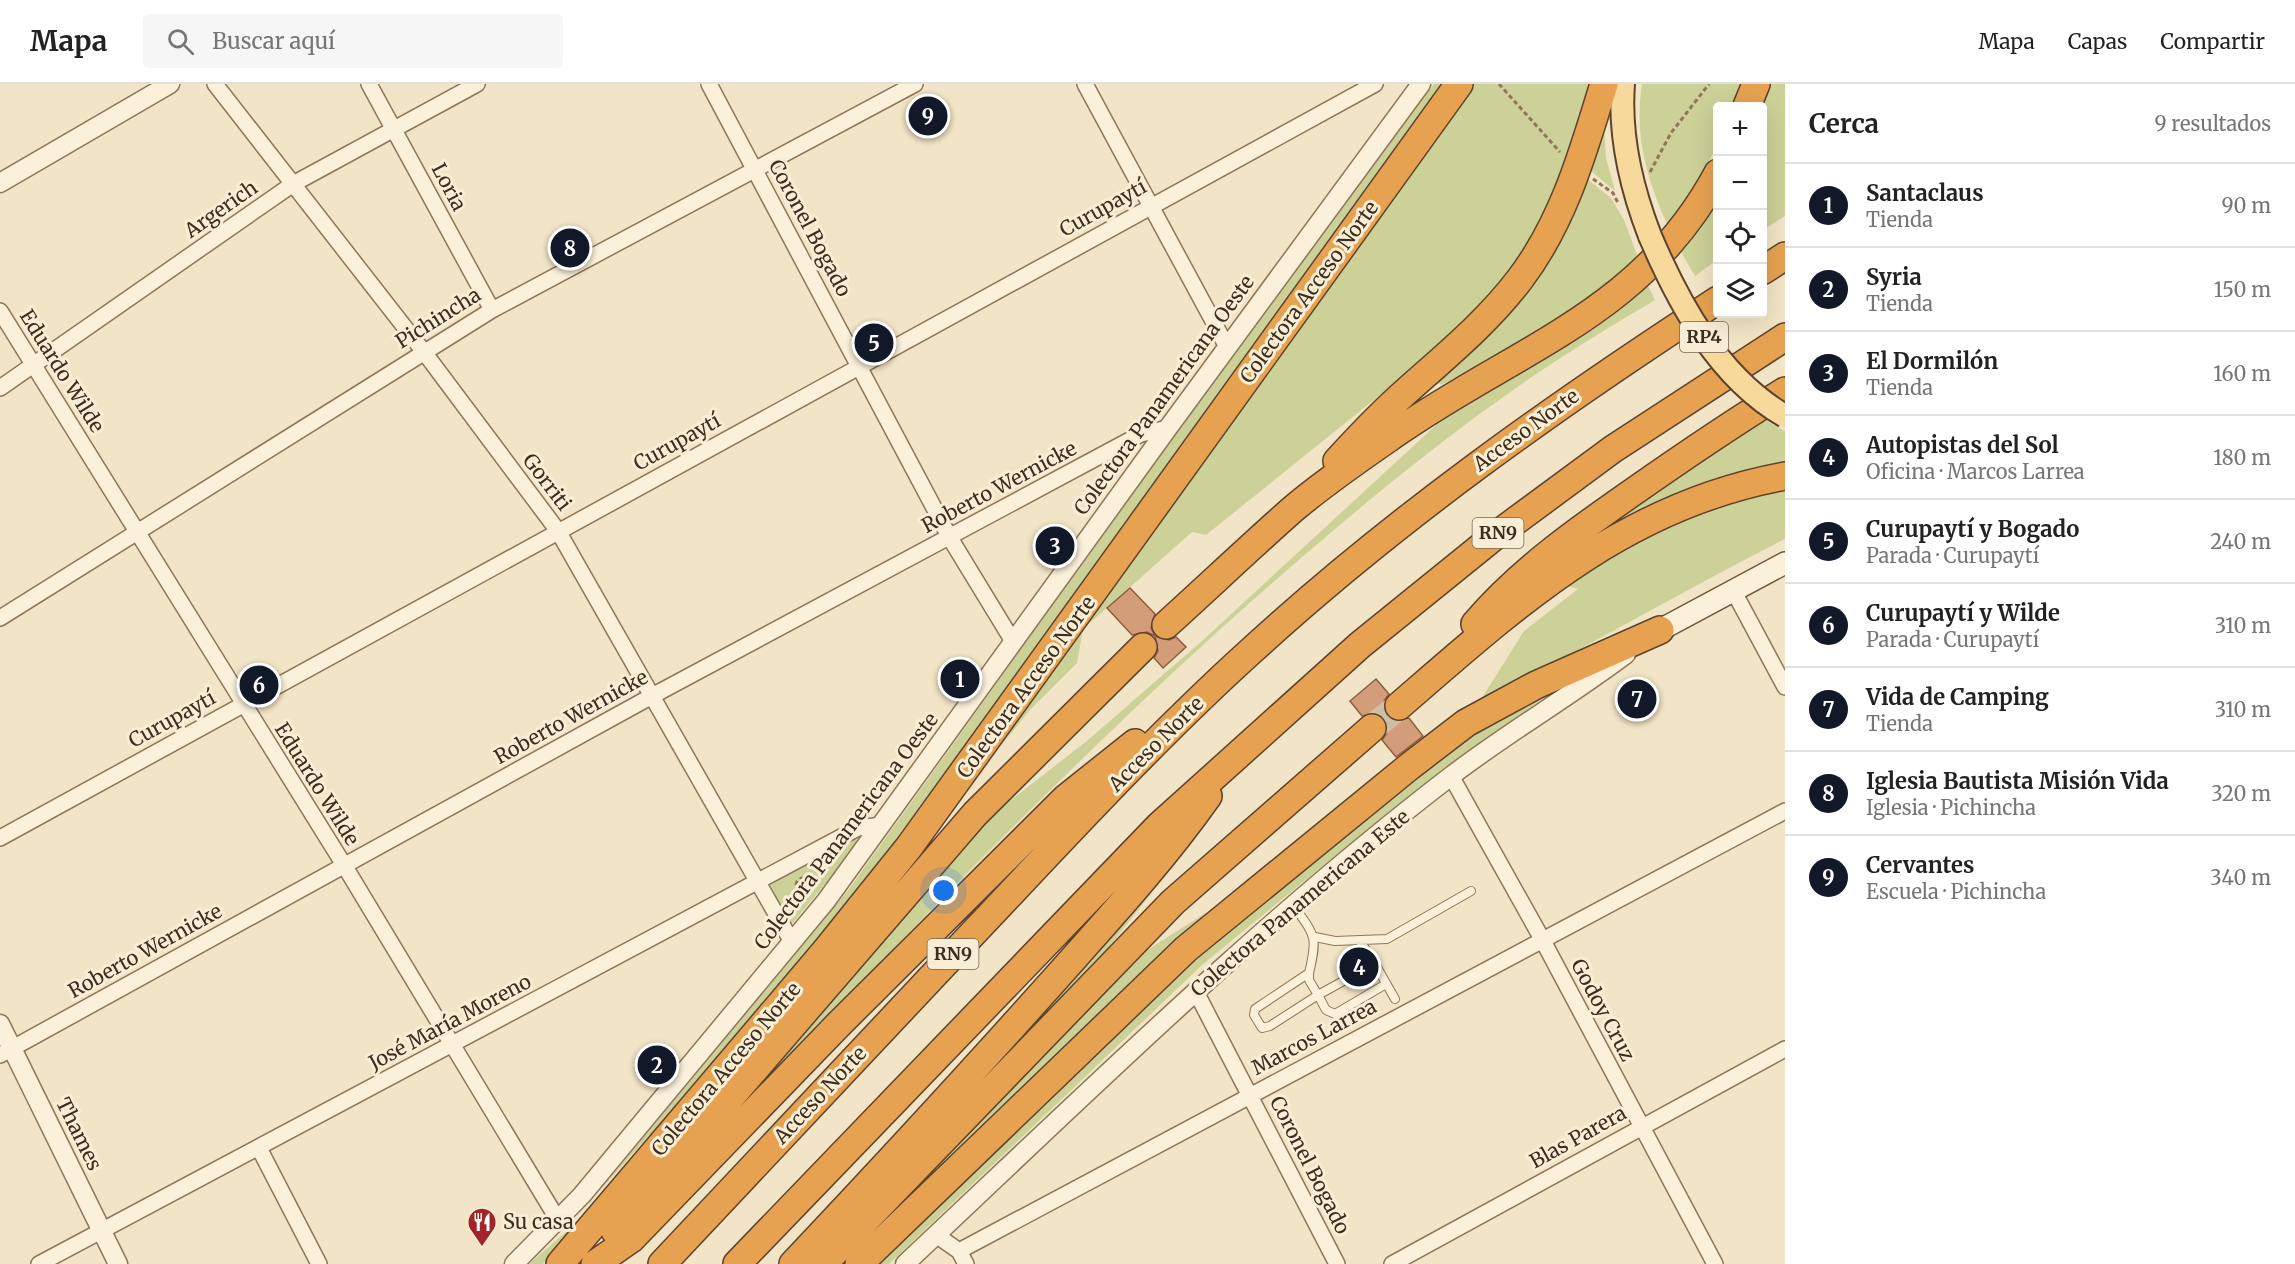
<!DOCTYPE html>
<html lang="es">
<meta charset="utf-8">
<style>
:root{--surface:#fff;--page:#f6f6f6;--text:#222;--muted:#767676;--line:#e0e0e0;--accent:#111827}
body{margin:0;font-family:Merriweather,serif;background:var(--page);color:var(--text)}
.controls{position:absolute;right:18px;top:18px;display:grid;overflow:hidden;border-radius:6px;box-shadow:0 6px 24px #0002}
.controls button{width:54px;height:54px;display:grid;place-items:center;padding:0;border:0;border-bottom:2px solid var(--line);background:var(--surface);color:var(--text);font:30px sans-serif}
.you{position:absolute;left:944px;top:807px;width:21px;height:21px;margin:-15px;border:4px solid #fff;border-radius:50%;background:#1a73e8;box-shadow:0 0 0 9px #1a73e833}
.badge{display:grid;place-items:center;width:39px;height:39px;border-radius:50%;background:var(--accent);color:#fff;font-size:20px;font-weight:700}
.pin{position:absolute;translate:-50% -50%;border:3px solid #fff;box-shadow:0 2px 6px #0006}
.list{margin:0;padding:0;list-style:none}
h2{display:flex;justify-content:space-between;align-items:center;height:78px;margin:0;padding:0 24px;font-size:26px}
h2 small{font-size:20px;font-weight:400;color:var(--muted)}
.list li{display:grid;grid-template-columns:39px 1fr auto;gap:18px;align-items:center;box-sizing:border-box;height:84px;padding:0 24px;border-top:2px solid var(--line)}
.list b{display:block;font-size:22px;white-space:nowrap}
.list p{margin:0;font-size:20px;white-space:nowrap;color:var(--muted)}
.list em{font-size:20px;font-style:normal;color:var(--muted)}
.icon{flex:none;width:33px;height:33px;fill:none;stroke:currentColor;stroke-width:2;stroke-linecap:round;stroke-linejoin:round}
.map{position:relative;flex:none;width:1785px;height:1180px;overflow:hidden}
header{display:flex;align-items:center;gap:36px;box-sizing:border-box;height:84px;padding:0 30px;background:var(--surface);border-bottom:2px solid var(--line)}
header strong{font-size:28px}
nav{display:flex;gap:33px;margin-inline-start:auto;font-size:21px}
.search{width:420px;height:54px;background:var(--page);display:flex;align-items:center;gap:15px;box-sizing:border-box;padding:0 21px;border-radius:6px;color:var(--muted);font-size:22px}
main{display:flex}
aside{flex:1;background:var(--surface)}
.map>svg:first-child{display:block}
.green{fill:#ccd198}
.building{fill:#d39d79;stroke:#905d3d;stroke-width:1.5}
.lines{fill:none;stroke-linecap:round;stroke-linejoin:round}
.motorway-tunnel{stroke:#cebfa4;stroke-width:27;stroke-dasharray:27 14;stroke-linecap:butt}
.service-casing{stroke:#8f755a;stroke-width:10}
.minor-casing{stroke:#8f755a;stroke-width:18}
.tertiary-casing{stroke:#8f755a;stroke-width:21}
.secondary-casing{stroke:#71563d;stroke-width:24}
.primary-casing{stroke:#5d432e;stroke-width:26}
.motorway-casing{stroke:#5d432e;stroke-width:30}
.path{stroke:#8f755a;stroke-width:3;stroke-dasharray:4.5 3;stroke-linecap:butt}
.service{stroke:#fbf1da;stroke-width:8}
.minor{stroke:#fbf1da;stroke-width:15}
.tertiary{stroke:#fbf1da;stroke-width:18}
.secondary{stroke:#fbf1da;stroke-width:21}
.primary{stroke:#f7d99c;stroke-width:22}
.motorway{stroke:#e6a251;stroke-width:27}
.primary-bridge-casing{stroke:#5d432e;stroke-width:26;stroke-linecap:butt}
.primary-bridge{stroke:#f7d99c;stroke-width:22}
.labels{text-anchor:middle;stroke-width:6;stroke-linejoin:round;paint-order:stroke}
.shield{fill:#f8eed6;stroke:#766755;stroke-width:1.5}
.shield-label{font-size:18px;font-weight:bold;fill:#3e2d1e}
.street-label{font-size:20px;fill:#3e2d1e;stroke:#f8eed6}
.poi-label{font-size:20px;fill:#3e2d1e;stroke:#f8eed6;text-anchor:start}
</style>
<header>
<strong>Mapa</strong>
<div class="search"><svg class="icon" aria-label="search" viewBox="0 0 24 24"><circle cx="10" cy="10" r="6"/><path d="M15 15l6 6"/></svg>Buscar aquí</div>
<nav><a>Mapa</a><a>Capas</a><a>Compartir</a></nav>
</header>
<main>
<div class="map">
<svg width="1785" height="1180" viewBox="0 0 1785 1180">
<rect width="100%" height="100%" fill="#f2e4c6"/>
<!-- green -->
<path class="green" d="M1434,0H1442L919,726L852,814L655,1052L650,1050L596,1111L849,805L1341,120Z
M1471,0H1593L1546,133L1499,205L1426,274L1206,451L1192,448L1083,545L1077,579L1029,627L1005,657L1042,599Z
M1642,0H1740L1732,22H1718L1717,62L1678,135L1669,144C1647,96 1634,53 1642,0Z
M1763,0H1785V132L1763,146L1762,22H1754Z
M1603,32L1606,74L1615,107L1590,86Z
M1581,90L1611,114L1624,136L1640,179L1528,256L1441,301L1432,295Z
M1717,107V176L1695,192L1681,168Z
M1647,200L1655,216C1608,244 1561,272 1516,304C1430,364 1349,432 1270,501C1075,672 897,860 718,1047L979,741L1088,656L1202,557L1460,319Z
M1755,331L1785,347V380L1575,465Z
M1785,400V455C1682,507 1583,566 1480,617L1524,547L1578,505L1565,501L1634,451Z
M1540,607L1544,613L1320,784L1202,881L889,1180H876L1215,854L1451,659Z
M855,755L858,756V760L791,841L769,798Z
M1153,807L1087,891L823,1163Z
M1207,828L843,1180H832L1141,870Z
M575,1140L543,1180H529Z"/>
<!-- building -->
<path class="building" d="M1130,504L1155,530L1151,544L1155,552L1169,556L1176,553L1186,563L1163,584L1154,574L1158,567L1155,552L1147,548L1132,551L1107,524Z
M1376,595L1389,610L1384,617L1387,632L1394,637L1409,634L1423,652L1396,673L1382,656L1387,649L1384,634L1377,629L1362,632L1350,617Z"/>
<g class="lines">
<!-- motorway-tunnel -->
<path class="motorway-tunnel" d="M1372,644L1399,622"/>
<!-- service casing -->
<g class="service-casing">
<path id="service" d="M1294,822C1315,852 1318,852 1309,889L1255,925L1254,931L1262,944L1270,942L1318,911L1326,926L1335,930L1386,900
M1315,853L1335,857L1387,855L1471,807
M1374,878L1395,915
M1309,889V896L1318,911L1367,884L1374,878L1360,857"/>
</g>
<!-- minor casing -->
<g class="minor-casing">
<path id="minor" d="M215,0L424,268L558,447L792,858
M369,0L492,226
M709,0L950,454L1014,559
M1085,0L1227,263
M0,227L344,781L558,1136
M0,304L293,100L477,0
M1733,506L1785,603
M0,534L492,226L915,0
M1451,692L1542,855L1715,1180
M0,754L1375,0
M1195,906L1337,1180
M0,971L652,612L1141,350L1168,344
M259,1064L319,1180
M936,1151L959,1167L966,1180
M959,1167L1785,727
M39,1180L858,744L882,741
M1392,1180L1785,965"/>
</g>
<!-- tertiary casing -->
<g class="tertiary-casing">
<path id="tertiary" d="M0,99L170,0
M0,940L118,1180
M514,1180L582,1111L826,817L1168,344L1421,0
M905,1180C1083,1013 1257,841 1451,692C1507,649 1569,613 1626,570"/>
</g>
<!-- secondary casing -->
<g class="secondary-casing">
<path id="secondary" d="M1660,546L1785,479"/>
</g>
<!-- primary casing -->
<g class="primary-casing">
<path id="primary" d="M1623,0C1619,53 1631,103 1650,152"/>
</g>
<!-- motorway casing -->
<g class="motorway-casing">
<path id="motorway" d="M1747,22L1756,0
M1762,187L1785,172
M1337,377C1357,355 1378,333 1400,313C1442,275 1486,240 1520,195C1564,137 1583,68 1604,0
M1475,540C1519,488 1577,447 1633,408C1683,373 1733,339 1785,307
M1166,541C1208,503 1250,463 1293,425C1326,397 1363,372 1399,347C1520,263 1643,229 1718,89
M1399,622C1518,519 1624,421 1785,392
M615,1147L975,730L1143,563
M560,1180L828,864L909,763L1459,0
M595,1180L631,1155L837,942L1066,714L1135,659
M662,1180C767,1068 873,956 978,844C1067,750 1155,654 1251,567C1395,435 1555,322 1718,216
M737,1180L1159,742L1360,561L1491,455L1613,365L1785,253
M793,1180C879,1089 964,997 1048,903C1103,841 1160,780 1208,712
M823,1180L1173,818L1372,644
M859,1180L1186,865L1410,682L1466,639L1536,601L1660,546"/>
</g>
<!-- path -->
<path class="path" d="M1499,0L1560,68
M1650,88L1671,49L1709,0
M1593,95L1613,109L1618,119
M796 801a7 7 0 1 1 14 0a7 7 0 1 1-14 0Z"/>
<!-- service -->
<use href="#service" class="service"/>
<!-- minor -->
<use href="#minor" class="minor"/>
<!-- tertiary -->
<use href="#tertiary" class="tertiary"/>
<!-- secondary -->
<use href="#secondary" class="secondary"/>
<!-- primary -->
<use href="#primary" class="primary"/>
<!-- motorway -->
<use href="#motorway" class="motorway"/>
<!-- primary-bridge casing -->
<g class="primary-bridge-casing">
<path id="primary-bridge" d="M1650,152C1679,220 1719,294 1785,332"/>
</g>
<!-- primary-bridge -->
<use href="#primary-bridge" class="primary-bridge"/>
</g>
<!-- icons -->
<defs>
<g id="restaurant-pin" transform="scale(1.5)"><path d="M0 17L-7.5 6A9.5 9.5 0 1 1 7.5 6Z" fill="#a32428" stroke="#f8eed6"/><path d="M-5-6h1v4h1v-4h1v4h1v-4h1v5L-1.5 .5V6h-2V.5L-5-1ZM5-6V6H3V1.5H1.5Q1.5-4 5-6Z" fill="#fff"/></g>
</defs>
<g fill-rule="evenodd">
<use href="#restaurant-pin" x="482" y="1138"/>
</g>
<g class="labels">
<!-- shield labels -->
<g class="shield">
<rect x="1680" y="238" width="48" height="30" rx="4.5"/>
<rect x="1472.5" y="434" width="51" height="30" rx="4.5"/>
<rect x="927.5" y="855" width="51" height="30" rx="4.5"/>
</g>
<g class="shield-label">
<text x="1704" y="259">RP4</text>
<text x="1498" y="455">RN9</text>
<text x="953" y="876">RN9</text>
</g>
<!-- street labels -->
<g class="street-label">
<text transform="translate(449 103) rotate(62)" y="7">Loria</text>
<text transform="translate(1103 124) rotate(-29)" y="7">Curupaytí</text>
<text transform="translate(221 125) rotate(-35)" y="7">Argerich</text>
<text transform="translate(810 144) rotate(62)" y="7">Coronel Bogado</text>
<text transform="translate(1309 208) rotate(-54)" y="7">Colectora Acceso Norte</text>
<text transform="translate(438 234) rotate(-32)" y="7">Pichincha</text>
<text transform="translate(62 287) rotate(58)" y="7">Eduardo Wilde</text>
<text transform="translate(1164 311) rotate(-54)" y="7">Colectora Panamericana Oeste</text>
<text transform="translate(1526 346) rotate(-36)" y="7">Acceso Norte</text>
<text transform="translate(677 358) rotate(-29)" y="7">Curupaytí</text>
<text transform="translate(547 398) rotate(53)" y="7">Gorriti</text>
<text transform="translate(999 403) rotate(-28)" y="7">Roberto Wernicke</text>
<text transform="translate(1026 603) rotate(-54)" y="7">Colectora Acceso Norte</text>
<text transform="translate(571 633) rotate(-29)" y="7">Roberto Wernicke</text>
<text transform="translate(172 635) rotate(-29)" y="7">Curupaytí</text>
<text transform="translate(1156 660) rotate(-45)" y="7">Acceso Norte</text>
<text transform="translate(317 700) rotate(58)" y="7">Eduardo Wilde</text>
<text transform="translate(846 747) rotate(-53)" y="7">Colectora Panamericana Oeste</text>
<text transform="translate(1300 819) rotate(-40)" y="7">Colectora Panamericana Este</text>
<text transform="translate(145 867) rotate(-29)" y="7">Roberto Wernicke</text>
<text transform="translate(1603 926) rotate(62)" y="7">Godoy Cruz</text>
<text transform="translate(450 938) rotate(-28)" y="7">José María Moreno</text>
<text transform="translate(1314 953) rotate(-28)" y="7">Marcos Larrea</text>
<text transform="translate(726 985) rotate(-50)" y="7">Colectora Acceso Norte</text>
<text transform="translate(820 1011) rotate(-47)" y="7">Acceso Norte</text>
<text transform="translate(79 1050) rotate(64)" y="7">Thames</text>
<text transform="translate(1578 1053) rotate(-29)" y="7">Blas Parera</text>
<text transform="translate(1310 1081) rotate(63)" y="7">Coronel Bogado</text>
</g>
<!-- poi labels -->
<g class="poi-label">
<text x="503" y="1145">Su casa</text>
</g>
</g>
</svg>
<div class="controls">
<button>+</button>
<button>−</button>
<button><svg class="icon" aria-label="locate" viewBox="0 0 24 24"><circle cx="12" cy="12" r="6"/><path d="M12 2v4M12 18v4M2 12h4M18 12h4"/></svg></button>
<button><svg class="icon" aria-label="layers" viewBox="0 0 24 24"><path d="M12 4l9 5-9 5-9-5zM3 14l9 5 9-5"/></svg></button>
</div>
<div class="you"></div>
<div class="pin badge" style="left:960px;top:595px">1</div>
<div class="pin badge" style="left:657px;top:981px">2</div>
<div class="pin badge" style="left:1055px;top:462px">3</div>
<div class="pin badge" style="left:1359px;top:883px">4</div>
<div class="pin badge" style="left:874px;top:259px">5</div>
<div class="pin badge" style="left:259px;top:601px">6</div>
<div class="pin badge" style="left:1637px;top:615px">7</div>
<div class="pin badge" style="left:570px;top:164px">8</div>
<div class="pin badge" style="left:928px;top:32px">9</div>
</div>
<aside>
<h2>Cerca<small>9 resultados</small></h2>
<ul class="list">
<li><span class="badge">1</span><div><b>Santaclaus</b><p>Tienda</p></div><em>90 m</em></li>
<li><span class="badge">2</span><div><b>Syria</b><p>Tienda</p></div><em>150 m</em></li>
<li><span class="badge">3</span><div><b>El Dormilón</b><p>Tienda</p></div><em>160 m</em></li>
<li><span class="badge">4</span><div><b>Autopistas del Sol</b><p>Oficina · Marcos Larrea</p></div><em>180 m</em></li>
<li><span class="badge">5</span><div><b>Curupaytí y Bogado</b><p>Parada · Curupaytí</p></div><em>240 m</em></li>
<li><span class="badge">6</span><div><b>Curupaytí y Wilde</b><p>Parada · Curupaytí</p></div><em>310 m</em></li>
<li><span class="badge">7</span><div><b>Vida de Camping</b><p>Tienda</p></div><em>310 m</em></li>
<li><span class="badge">8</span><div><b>Iglesia Bautista Misión Vida</b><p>Iglesia · Pichincha</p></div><em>320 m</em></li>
<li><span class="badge">9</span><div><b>Cervantes</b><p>Escuela · Pichincha</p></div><em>340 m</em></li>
</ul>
</aside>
</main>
